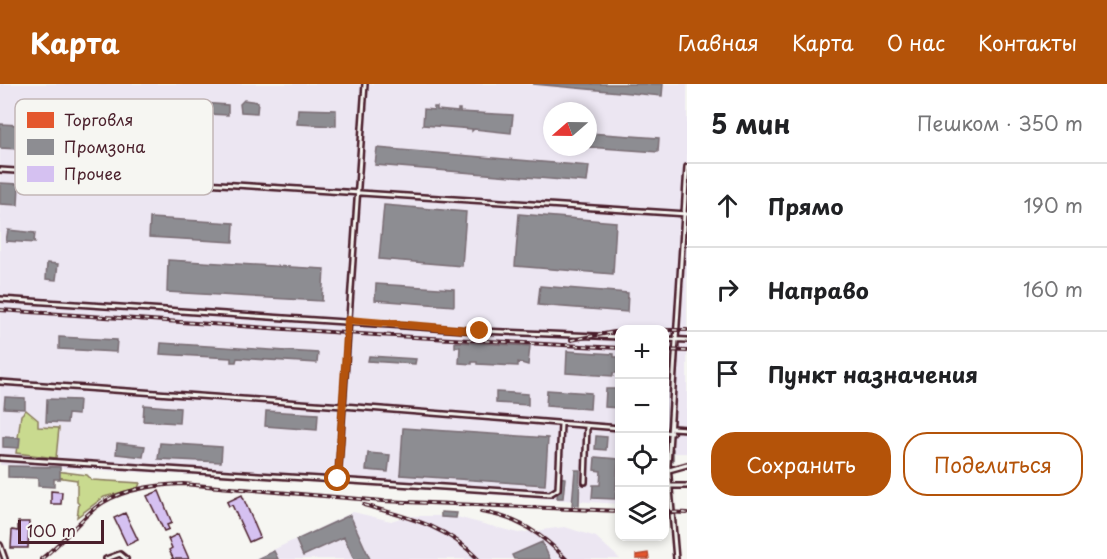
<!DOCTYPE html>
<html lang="ru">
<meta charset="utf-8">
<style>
:root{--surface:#fff;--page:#f2f2f2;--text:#202124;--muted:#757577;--line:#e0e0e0;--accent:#b45309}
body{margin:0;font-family:"Playpen Sans",sans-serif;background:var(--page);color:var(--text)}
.controls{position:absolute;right:18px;bottom:18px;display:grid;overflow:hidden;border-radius:12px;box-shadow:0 3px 9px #0003}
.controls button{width:54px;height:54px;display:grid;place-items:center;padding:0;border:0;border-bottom:2px solid var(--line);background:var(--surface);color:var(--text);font:30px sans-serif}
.compass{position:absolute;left:543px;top:18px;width:54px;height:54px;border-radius:50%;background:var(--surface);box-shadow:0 3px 9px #0003;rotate:250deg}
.scale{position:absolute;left:18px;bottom:15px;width:86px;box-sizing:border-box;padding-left:6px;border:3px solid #4a1f2b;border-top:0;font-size:16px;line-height:21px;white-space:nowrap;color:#4a1f2b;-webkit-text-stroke:4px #f6f6f2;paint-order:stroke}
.stop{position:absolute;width:18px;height:18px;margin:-14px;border:4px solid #b45309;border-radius:50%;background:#fff}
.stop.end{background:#b45309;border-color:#fff;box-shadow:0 2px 6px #0008}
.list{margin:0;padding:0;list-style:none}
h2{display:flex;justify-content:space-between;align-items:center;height:78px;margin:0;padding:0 24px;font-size:26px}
h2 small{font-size:20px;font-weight:400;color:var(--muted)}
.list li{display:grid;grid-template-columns:39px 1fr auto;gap:18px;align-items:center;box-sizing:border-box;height:84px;padding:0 24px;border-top:2px solid var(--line)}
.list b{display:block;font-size:22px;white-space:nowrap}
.list em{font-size:20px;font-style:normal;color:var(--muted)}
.actions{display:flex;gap:12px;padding:18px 24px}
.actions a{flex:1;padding:14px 0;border:2px solid var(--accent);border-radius:24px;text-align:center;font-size:21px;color:var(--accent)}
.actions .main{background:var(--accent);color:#fff}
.icon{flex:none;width:33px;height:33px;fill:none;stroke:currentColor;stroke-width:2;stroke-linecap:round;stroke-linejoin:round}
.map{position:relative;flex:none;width:687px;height:475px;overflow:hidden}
header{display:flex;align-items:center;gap:36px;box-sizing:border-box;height:84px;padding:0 30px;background:var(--accent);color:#fff}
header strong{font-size:28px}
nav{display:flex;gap:33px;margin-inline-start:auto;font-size:21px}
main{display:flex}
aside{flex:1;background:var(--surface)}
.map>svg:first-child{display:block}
.built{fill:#ece6f2;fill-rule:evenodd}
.green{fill:#c9da8f;stroke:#8a7c5d;stroke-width:1.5}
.shops{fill:#e4572e;stroke:#b6462d;stroke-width:1.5}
.industry{fill:#8d8d92;stroke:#796c73;stroke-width:1.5}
.building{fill:#d5c1f1;stroke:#4a1f2b;stroke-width:1.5}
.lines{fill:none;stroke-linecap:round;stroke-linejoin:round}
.service-casing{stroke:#4a1f2b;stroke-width:8}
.service{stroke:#f6f6f2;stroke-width:3}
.rail-casing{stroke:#4a1f2b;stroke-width:4}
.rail{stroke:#f6f6f2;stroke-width:1.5;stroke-dasharray:4.5;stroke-linecap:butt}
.route{stroke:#b45309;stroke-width:8}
.key{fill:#f6f6f2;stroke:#c2b6b6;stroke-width:1.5}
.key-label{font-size:16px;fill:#4a1f2b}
</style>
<header>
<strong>Карта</strong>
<nav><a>Главная</a><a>Карта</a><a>О нас</a><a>Контакты</a></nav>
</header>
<main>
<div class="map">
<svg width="687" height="475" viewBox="0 0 687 475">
<rect width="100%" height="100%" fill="#f6f6f2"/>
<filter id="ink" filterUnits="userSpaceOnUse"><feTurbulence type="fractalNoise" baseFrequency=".0167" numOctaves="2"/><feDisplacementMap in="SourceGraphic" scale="12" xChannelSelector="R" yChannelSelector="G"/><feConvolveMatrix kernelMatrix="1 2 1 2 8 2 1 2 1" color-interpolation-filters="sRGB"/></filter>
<g filter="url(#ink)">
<!-- built -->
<path class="built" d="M0,0H687V369H665L664,246H620L618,420L306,397L0,381ZM552,27H588V63H552Z
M353,428L391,437L407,432H453L518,449L565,443L596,453L620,475H254Z"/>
<!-- green -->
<path class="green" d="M26,326L38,336V343L59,344L56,374L16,369L21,331Z
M56,387L87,391L92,396L140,399L138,404L104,413L77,433L79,420L77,418V396L56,393Z"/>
<!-- shops -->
<path class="shops" d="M648,469L649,475H636V471Z"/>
<!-- industry -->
<path class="industry" d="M533,0H663L662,12Z
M244,16L258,18L257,29L241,28L240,20Z
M187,18L228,21V31L186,29Z
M434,23H437V26L458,28V25H460V28L513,31L511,49L474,45L472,47V45L423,41L424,25L434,26Z
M298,25L336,26V42L297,40Z
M0,40L40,42L39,66L0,64Z
M589,49L659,54L658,68L588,63Z
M377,64L589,82L587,98L375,81Z
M0,99L19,100L18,121L0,120Z
M384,121L466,128L462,182L379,175Z
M519,130L616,138L613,190L515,182Z
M150,134L234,139L233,158L149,153Z
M8,146L35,149L34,158L36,159L6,157Z
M168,176L324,185L322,217L167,208Z
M47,179L58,180L56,196L46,195Z
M376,200L454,205V222L375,216Z
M540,202L628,209L627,228L538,221Z
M59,253L117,256L116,268L59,265Z
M455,258L530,262L528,281L518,278V282L477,280V278H472V280L459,279L460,263H455Z
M161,259L318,269L317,279L237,274L236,278H231V274L160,270Z
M567,267L614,270V273H620V289H613V292L566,289Z
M369,272L416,275L415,280L368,277Z
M606,305H620V324L605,323Z
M547,306L591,309L590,325L546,322Z
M496,308L528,310V321L496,319Z
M5,313L25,314V325L4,324Z
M47,315L79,316L78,331L68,330L67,339L46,338Z
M144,321L180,324L179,339L143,337Z
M266,327L318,330L317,346L265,342Z
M403,344L548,354L545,401L400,391Z
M664,351H668L667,364L673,365V377H664Z
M596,352L607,353L606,366L595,365Z
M3,353L20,354L19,364L3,363Z
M117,359L145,362L143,373L116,370Z
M160,359L222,363L221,378L158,375Z
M368,369L390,371L388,388L366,386Z
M595,373L618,375L615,415L592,414L593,401H600L601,387L594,386Z
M8,382L60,383V395H54V403L38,402V394L8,393Z
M575,386H580L579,422L572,421Z
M559,393L565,394L563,414H557Z
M441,428L457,429L456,434L441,433Z
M350,431L370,475H354L344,453L303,472L296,456Z
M542,458L550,475H514L512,471Z
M274,467L278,475H257Z"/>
<!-- building -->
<path class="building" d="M51,407L62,408L61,420H51Z
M159,407L172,439L167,441L169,445L164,447L147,412Z
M242,411L260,453L249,458L232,421L229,422L227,418Z
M125,429L138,456L127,461L114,434Z
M18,438H29L28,464H11L12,446L18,447Z
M178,450L189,475H171L173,474L169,466L172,464L168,455Z"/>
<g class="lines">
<!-- service casing -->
<g class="service-casing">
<path id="service" d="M0,86L687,130
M0,215L480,247L620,253
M664,255L687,256
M0,298L343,322L620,344
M672,344L687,345
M664,348L672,349
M0,374L550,410L558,405L561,340
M669,386L687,381
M338,395L365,0
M585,398L587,342
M670,402H687
M0,461L5,475
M106,475L120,470L126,475
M676,475L668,382L687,83"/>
</g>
<!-- service -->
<use href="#service" class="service"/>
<!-- rail casing -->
<g class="rail-casing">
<path id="rail" d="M0,226L376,251L620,264
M629,246H641
M664,246H687
M571,256L620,247
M664,266L687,267
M364,421C406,433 446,441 478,475
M481,428C517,433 542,450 566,475
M664,428L687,429
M41,475C61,460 76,440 95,424C119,405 154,401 183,400L383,417L620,427"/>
</g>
<!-- rail -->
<use href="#rail" class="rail"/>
</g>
</g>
<g class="lines" filter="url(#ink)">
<!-- route -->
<path class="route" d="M338,395L348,236L480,247"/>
</g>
<!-- legend -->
<rect x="15" y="15" width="198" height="96" rx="9" class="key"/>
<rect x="27" y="28" width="27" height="16" fill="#e4572e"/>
<rect x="27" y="55" width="27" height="16" fill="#8d8d92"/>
<rect x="27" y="82" width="27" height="16" fill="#d5c1f1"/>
<g class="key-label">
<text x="64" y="42">Торговля</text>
<text x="64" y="69">Промзона</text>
<text x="64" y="96">Прочее</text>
</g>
</svg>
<div class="controls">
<button>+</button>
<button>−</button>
<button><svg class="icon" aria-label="locate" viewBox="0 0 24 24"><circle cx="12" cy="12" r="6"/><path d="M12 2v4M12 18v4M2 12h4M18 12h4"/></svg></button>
<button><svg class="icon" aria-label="layers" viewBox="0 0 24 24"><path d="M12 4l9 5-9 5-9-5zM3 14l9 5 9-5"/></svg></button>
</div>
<svg class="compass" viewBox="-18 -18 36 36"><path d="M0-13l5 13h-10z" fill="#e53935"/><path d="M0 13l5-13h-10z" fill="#757577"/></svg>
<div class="scale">100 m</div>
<div class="stop" style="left:338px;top:395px"></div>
<div class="stop end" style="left:480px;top:247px"></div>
</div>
<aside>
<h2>5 мин<small>Пешком · 350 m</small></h2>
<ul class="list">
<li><svg class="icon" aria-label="ahead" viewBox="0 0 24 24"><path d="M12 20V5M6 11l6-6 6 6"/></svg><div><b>Прямо</b></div><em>190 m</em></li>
<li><svg class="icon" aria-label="right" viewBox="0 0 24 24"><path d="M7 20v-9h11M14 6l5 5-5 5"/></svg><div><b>Направо</b></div><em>160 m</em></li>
<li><svg class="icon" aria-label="arrive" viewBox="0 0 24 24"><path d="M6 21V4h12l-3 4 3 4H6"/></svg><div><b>Пункт назначения</b></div></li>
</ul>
<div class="actions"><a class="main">Сохранить</a><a>Поделиться</a></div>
</aside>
</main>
